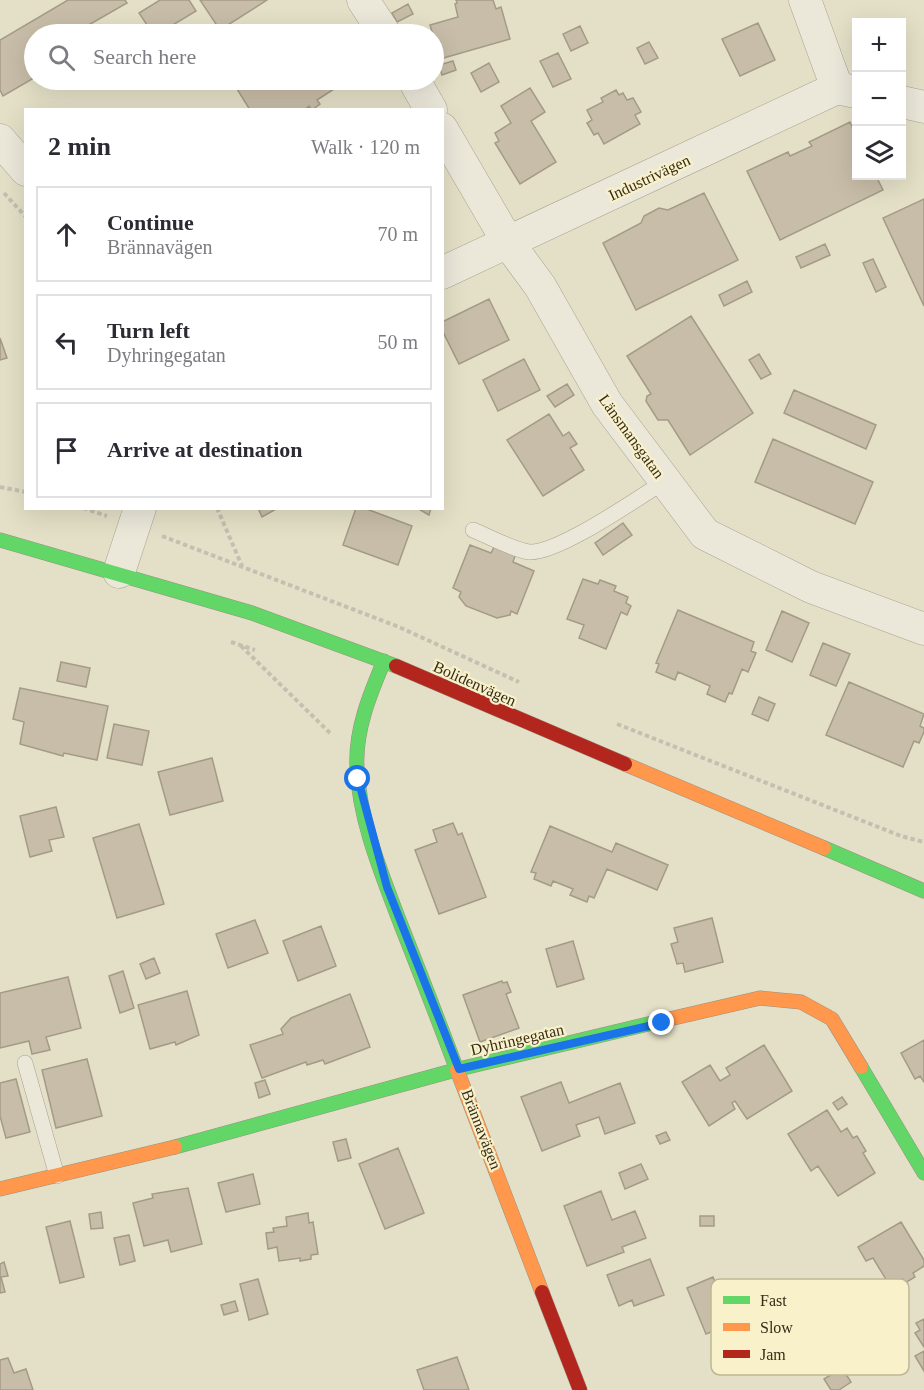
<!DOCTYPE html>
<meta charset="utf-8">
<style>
:root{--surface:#fff;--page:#f7f7f7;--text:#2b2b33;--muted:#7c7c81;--line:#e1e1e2}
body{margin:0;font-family:Georgia,serif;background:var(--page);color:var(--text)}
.controls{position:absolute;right:18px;top:18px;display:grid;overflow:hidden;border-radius:0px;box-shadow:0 6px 24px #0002}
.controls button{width:54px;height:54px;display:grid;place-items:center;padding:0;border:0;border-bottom:2px solid var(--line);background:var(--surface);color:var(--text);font:30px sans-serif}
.stop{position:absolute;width:18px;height:18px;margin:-14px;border:4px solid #1a73e8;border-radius:50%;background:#fff}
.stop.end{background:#1a73e8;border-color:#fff;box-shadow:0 2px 6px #0008}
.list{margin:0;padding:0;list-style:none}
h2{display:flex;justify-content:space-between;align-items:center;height:78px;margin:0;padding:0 24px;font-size:26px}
h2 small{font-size:20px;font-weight:400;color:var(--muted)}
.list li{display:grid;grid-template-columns:39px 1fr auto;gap:18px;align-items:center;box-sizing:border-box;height:96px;margin:0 12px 12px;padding:0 12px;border:2px solid var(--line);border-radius:0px}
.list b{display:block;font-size:22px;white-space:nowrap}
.list p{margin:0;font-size:20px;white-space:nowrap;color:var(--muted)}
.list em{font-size:20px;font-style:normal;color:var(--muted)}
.icon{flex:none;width:33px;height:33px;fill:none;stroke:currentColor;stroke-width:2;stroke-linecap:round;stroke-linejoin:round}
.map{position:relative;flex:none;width:924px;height:1390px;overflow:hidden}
.search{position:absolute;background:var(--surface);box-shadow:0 6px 24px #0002;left:24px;top:24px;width:420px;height:66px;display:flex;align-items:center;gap:15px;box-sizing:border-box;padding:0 21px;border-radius:33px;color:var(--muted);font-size:22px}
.panel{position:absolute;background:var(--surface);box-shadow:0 6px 24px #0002;left:24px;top:108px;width:420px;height:402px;border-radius:0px}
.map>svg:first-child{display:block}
.building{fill:#c8bda8;stroke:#a49b87;stroke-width:1.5}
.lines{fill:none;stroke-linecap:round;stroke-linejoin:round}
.lane-casing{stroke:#a8a391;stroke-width:16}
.street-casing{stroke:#a8a391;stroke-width:33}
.fast-casing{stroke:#989281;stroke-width:15}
.slow-casing{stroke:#989281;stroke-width:15}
.jam-casing{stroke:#989281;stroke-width:15}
.path{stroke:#c3c0b1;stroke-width:4;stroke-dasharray:4.5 3;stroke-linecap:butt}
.lane{stroke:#ebe8da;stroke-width:15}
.street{stroke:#ebe8da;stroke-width:32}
.fast{stroke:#63d668;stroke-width:14}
.slow{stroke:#ff974d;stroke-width:14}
.jam{stroke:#b3261e;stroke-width:14}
.route{stroke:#1a73e8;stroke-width:8}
.labels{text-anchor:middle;stroke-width:4.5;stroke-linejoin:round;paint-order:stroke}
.street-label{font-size:16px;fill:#372c1a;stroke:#f8f1ca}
.key{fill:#f8f1ca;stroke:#beb695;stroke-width:1.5}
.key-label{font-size:16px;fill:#372c1a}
</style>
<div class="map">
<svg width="924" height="1390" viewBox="0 0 924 1390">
<rect width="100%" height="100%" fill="#e4e0c7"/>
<!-- building -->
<path class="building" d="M68,0H125L127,3L73,34H34V57L27,62L34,78L3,96L0,90V40Z
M160,0H189L196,11L158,34H153L139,13Z
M200,0H267L220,30Z
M456,0H493L496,9L501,7L510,39L440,59L430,25L458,17L455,4L457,3Z
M408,4L413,14L397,22L392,13Z
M758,23L775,60L740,76L722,39Z
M580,26L588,43L571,51L563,34Z
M649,42L658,58L645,64L637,48Z
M558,53L571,79L553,87L540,61Z
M453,61L456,70L442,75L439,65Z
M489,63L499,82L481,92L471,73Z
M256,80H348L317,100L320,104L312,110L309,106L304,110H250L237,89L249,81L251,83Z
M530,88L545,112L531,121L556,162L520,184L495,143L499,141L495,133L511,123L501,106Z
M616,90L619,95L623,93L627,100L633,98L641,112L635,115L640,124L604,144L598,133L594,135L587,123L592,120L587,110L603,102L601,98Z
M850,122L856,136V176H876L883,190L780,240L747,171L788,152L790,156L812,146L809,142Z
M704,193L738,260L636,310L603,243L641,223L644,216L659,208L668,210Z
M924,199V306L883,218Z
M825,244L830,255L801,268L796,257Z
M873,259L886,287L876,292L863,263Z
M747,281L752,292L724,306L719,295Z
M489,299L509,340L459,364L442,330V322Z
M691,316L753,413L690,455L668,420H658L646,401L647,396L651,394L627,356Z
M0,338L7,358L0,360Z
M759,354L771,374L761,379L749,360Z
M524,359L540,390L498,411L483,380Z
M567,384L574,395L555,407L547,396Z
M794,390L876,425L866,449L784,413Z
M549,414L563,436L569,432L577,444L570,448L584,470L543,496L507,440Z
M773,439L873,482L855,524L755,482Z
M258,508H278L262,517Z
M356,508H364L412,526L398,565L343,545Z
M417,508H431L429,515Z
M623,523L632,535L603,555L595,543Z
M470,545L491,553L495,545L516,553L513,562L534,571L517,614L511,611L510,615L497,618L466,606L459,597L461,592L453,588Z
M583,579L598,584L600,580L616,586L614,591L628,597L626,603L631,606L627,615L621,612L606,649L579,638L584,625L567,619Z
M678,610L754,642L751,651L756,653L748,672L742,669L732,694L729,693L725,702L707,694L710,686L678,672L675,680L656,672L659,664L656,663Z
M782,611L809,623L792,662L766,650Z
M823,643L850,654L836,686L810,675Z
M61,662L90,668L86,687L57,681Z
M849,682L924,714L920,726L924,728V732L919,743L914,741L903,767L826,735Z
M20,688L108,706L97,760L64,753L63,756L20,744L24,722L13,719Z
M759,697L775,704L768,721L752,714Z
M114,724L149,731L142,765L107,758Z
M212,758L223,801L170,815L158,772Z
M56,807L64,837L49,840L52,851L30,857L20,816Z
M453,823L458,835L462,833L486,897L439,914L415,850L437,842L433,830Z
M139,824L164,904L117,918L93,838Z
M550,826L612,852L616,843L668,865L657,890L607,869L594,898L589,896L587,902L570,895L573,889L553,881L551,886L534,879L536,873L531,872Z
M712,918L723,962L685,972L683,963L677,964L671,944L678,942L674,928Z
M255,920L268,953L228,968L216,934Z
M321,926L336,966L298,981L283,941Z
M573,941L584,979L557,987L546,949Z
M154,958L160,973L146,979L140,964Z
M123,971L134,1008L120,1013L109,976Z
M68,977L81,1028L46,1037L50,1050L32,1054L29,1041L0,1048V993Z
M502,981L503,983L507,982L511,992L506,994L519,1028L480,1042L463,995Z
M187,991L199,1035L176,1045L175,1042L150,1049L138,1005Z
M350,994L370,1047L325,1064L323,1060L307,1065L306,1062L262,1078L250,1045L283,1034L281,1029L291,1018Z
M924,1040V1082L920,1076L915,1079L901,1053Z
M764,1045L792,1091L747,1119L735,1101L732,1103L735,1109L709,1126L682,1082L710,1065L720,1081L730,1075L726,1068Z
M87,1059L102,1116L56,1128L42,1070Z
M16,1079L30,1132L6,1138L0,1116V1083Z
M265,1080L270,1094L259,1098L255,1083Z
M561,1082L569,1103L620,1083L635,1123L605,1134L599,1117L576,1125L580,1136L542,1151L521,1097Z
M842,1097L847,1104L838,1110L833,1103Z
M827,1110L841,1132L847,1128L853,1138L857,1136L866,1151L863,1153L875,1173L838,1196L818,1166L811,1171L788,1134Z
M666,1132L670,1140L660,1144L656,1136Z
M346,1139L351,1158L338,1161L333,1142Z
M398,1148L424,1213L385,1229L359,1164Z
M641,1164L648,1179L625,1189L619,1173Z
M253,1174L260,1204L226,1212L218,1183Z
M188,1188L202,1244L171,1252L168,1240L144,1246L133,1203L153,1198L152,1194Z
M601,1191L612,1220L635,1211L646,1238L622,1247L624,1252L587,1266L564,1206Z
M101,1212L103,1228L91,1229L89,1214Z
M308,1213L309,1223L313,1222L318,1254L311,1255V1259L300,1261V1258L279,1261L277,1247L268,1249L266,1233L274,1232L273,1228L287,1226L286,1217Z
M700,1216H714V1226H700Z
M70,1221L84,1277L60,1283L46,1227Z
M901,1222L924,1260V1266L913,1273L915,1277L905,1283L903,1279L890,1286L873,1258L866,1261L858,1247Z
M129,1235L135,1261L120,1265L114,1238Z
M650,1259L664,1295L634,1306L632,1300L619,1306L607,1275Z
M4,1262L8,1276L1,1277L5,1292L0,1293V1264Z
M713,1277L733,1323L706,1334L687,1288Z
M258,1279L268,1314L249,1320L240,1284Z
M235,1301L238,1311L224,1315L221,1305Z
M924,1319V1347L915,1333L920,1330L916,1323Z
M924,1351V1371L915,1356Z
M457,1357L469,1390H424L417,1370Z
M8,1358L14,1373L26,1369L33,1390H0V1360Z
M842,1368L851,1382L839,1390H831L824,1379Z"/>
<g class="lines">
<!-- lane casing -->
<g class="lane-casing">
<path id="lane" d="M473,530C488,536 514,550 529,552C558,554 638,498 665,481
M25,1063L57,1176"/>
</g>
<!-- street casing -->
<g class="street-casing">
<path id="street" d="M363,0L385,34
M805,0L837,88
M414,80L431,110
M902,102L924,107
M442,129L509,244L540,286L607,404L705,534L811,587L924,629
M0,140L26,170
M442,273L837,88L856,92
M119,572L140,508"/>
</g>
<!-- fast casing -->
<g class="fast-casing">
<path id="fast" d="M0,540L252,613L396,666
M384,661C370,694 355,730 357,767C359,820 382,875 401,925C420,973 439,1022 457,1070
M824,848L924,891
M861,1067L924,1173
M175,1147L459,1069L665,1020"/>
</g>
<!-- slow casing -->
<g class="slow-casing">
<path id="slow" d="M625,764L824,848
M665,1020L760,998L801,1002L832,1019L861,1067
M457,1070L542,1292
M0,1189L175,1147"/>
</g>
<!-- jam casing -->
<g class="jam-casing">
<path id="jam" d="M396,666L625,764
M542,1292L580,1390"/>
</g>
<!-- path -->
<path class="path" d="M4,193L26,217
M0,487L26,492
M83,508L107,516
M217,508L242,566
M162,536L399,627L519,682
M231,642L255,650
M241,646L330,733
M617,724L901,836L924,842"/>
<!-- lane -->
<use href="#lane" class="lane"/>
<!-- street -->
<use href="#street" class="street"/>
<!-- fast -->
<use href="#fast" class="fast"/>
<!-- slow -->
<use href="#slow" class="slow"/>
<!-- jam -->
<use href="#jam" class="jam"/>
</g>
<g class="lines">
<!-- route -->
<path class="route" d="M358,779L387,887L459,1069L662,1023"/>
</g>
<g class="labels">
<!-- street labels -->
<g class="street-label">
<text transform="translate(649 177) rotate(-25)" y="6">Industrivägen</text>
<text transform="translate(632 436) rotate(54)" y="6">Länsmansgatan</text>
<text transform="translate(475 683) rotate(24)" y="6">Bolidenvägen</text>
<text transform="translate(517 1039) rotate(-13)" y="6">Dyhringegatan</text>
<text transform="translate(482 1129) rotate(69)" y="6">Brännavägen</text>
</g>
</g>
<!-- legend -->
<rect x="711" y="1279" width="198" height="96" rx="9" class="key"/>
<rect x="723" y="1296" width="27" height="8" fill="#63d668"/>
<rect x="723" y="1323" width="27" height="8" fill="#ff974d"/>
<rect x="723" y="1350" width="27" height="8" fill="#b3261e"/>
<g class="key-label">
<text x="760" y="1306">Fast</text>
<text x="760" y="1333">Slow</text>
<text x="760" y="1360">Jam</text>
</g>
</svg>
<div class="controls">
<button>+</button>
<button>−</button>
<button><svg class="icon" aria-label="layers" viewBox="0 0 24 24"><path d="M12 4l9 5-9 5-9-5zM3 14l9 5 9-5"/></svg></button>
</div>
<div class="stop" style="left:358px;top:779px"></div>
<div class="stop end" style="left:662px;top:1023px"></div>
<div class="search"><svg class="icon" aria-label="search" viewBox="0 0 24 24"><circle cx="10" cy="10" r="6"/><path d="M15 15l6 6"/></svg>Search here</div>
<section class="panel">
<h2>2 min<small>Walk · 120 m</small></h2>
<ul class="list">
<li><svg class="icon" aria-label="ahead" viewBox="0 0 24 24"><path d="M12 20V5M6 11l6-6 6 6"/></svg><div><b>Continue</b><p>Brännavägen</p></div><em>70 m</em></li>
<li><svg class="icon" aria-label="left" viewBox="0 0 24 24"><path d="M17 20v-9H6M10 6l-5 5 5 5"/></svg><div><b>Turn left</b><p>Dyhringegatan</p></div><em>50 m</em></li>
<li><svg class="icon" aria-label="arrive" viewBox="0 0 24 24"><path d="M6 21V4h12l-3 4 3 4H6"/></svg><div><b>Arrive at destination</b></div></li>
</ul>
</section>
</div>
